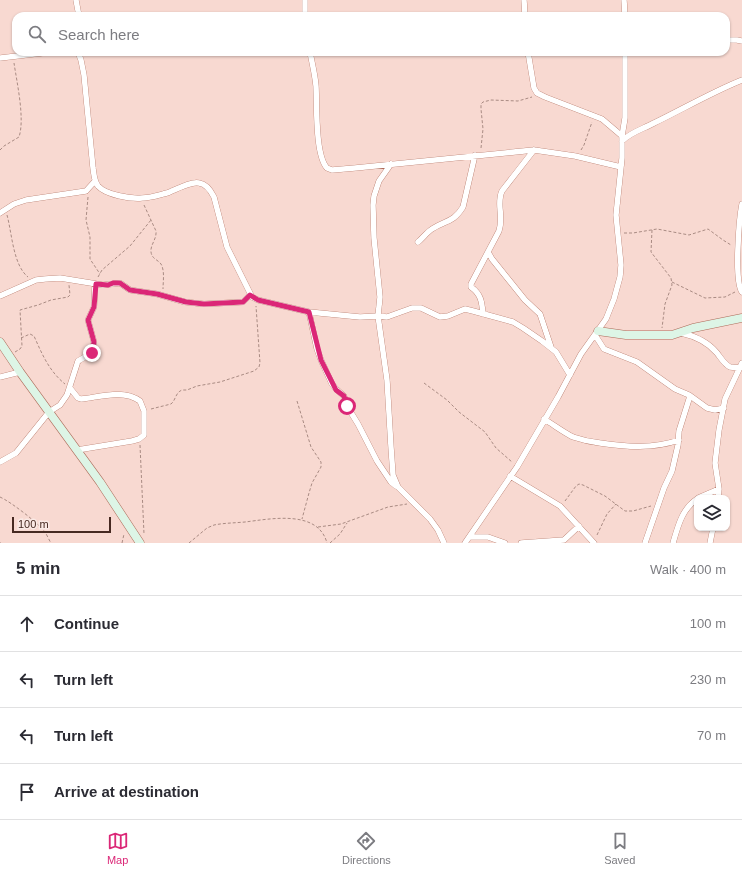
<!DOCTYPE html>
<meta charset="utf-8">
<style>
:root{--surface:#fff;--page:#f2f2f3;--text:#2b2b33;--muted:#7c7c81;--line:#e1e1e2;--accent:#db2777}
body{margin:0;font-family:Arial,sans-serif;background:var(--page);color:var(--text)}
.controls{position:absolute;right:12px;bottom:12px;display:grid;overflow:hidden;border-radius:8px;box-shadow:0 1px 3px #0004}
.controls button{width:36px;height:36px;display:grid;place-items:center;padding:0;border:0;border-bottom:1px solid var(--line);background:var(--surface);color:var(--text);font:20px sans-serif}
.scale{position:absolute;left:12px;bottom:10px;width:99px;box-sizing:border-box;padding-left:4px;border:2px solid #462921;border-top:0;font-size:11px;line-height:14px;white-space:nowrap;color:#462921;-webkit-text-stroke:3px #faeae6;paint-order:stroke}
.stop{position:absolute;width:12px;height:12px;margin:-9px;border:3px solid #db2777;border-radius:50%;background:#fff}
.stop.end{background:#db2777;border-color:#fff;box-shadow:0 1px 4px #0008}
.list{margin:0;padding:0;list-style:none}
h2{display:flex;justify-content:space-between;align-items:center;height:52px;margin:0;padding:0 16px;font-size:17px}
h2 small{font-size:13px;font-weight:400;color:var(--muted)}
.list li{display:grid;grid-template-columns:26px 1fr auto;gap:12px;align-items:center;box-sizing:border-box;height:56px;padding:0 16px;border-top:1px solid var(--line)}
.list b{display:block;font-size:15px;white-space:nowrap}
.list em{font-size:13px;font-style:normal;color:var(--muted)}
.icon{flex:none;width:22px;height:22px;fill:none;stroke:currentColor;stroke-width:2;stroke-linecap:round;stroke-linejoin:round}
.map{position:relative;flex:none;width:742px;height:543px;overflow:hidden}
.search{position:absolute;background:var(--surface);box-shadow:0 1px 3px #0004;left:12px;right:12px;top:12px;height:44px;display:flex;align-items:center;gap:10px;box-sizing:border-box;padding:0 14px;border-radius:12px;color:var(--muted);font-size:15px}
.sheet{height:276px;background:var(--surface)}
nav{display:flex;justify-content:space-around;align-items:center;box-sizing:border-box;height:56px;border-top:1px solid var(--line);background:var(--surface);font-size:11px;color:var(--muted)}
nav a{display:grid;justify-items:center;gap:2px}
nav .on{color:var(--accent)}
.map>svg:first-child{display:block}
.lines{fill:none;stroke-linecap:round;stroke-linejoin:round}
.street-casing{stroke:#ad6958;stroke-width:6}
.secondary-casing{stroke:#ad6958;stroke-width:9}
.path{stroke:#a98b83;stroke-width:1;stroke-dasharray:3 2;stroke-linecap:butt}
.street{stroke:#fff;stroke-width:5.5}
.secondary{stroke:#ddf5e6;stroke-width:8}
.route{stroke:#db2777;stroke-width:5}
</style>
<div class="map">
<svg width="742" height="543" viewBox="0 0 742 543">
<rect width="100%" height="100%" fill="#f8d9d1"/>
<g class="lines">
<!-- street casing -->
<g class="street-casing">
<path id="street" d="M76,0L79,16
M305,0V16
M524,0L525,16
M624,0L625,16
M726,40H737L742,41
M78,52L81,60L84,75L93,168C94,174 94,181 98,186C106,195 131,199 142,198C150,198 159,195 167,193C175,190 191,181 199,183C207,184 211,191 214,197L227,247L252,297L258,300L309,312L360,317L378,316L387,317L412,308H421L440,317L448,316L465,309L473,311L513,322L523,328L542,341L556,352L570,375
M310,52C312,63 315,74 316,86C317,105 315,155 327,168L332,170L355,168L534,150L575,156L621,167
M528,52L534,88L537,93L545,97L602,119L622,136
M0,58L51,52
M622,141C631,132 643,129 654,123C683,109 712,92 742,80
M391,164L379,181L374,196L373,205L374,238L380,297L378,316L387,380L391,447L393,475L398,487L430,519L438,530L444,543
M742,204C739,219 734,281 742,292
M0,213L14,204L26,200L86,191L95,181
M418,242C423,238 427,232 432,229C446,220 453,223 463,207L475,155
M488,252L492,259L525,300L540,314L551,347
M0,296L36,280L45,279L60,278L103,285L120,283L130,290L157,294L185,302L204,304L243,302L250,295
M309,312L317,349L321,360L332,384L336,389L344,396L350,411L358,424L377,461L391,482L396,486
M483,314C482,302 481,294 471,287V284L499,231C504,216 496,204 502,191L534,150
M681,333C695,336 707,341 717,353C721,358 724,364 730,367L740,368
M595,335L604,349L637,362L675,389L689,395L707,408L715,410L724,408
M0,377L20,372
M70,388L78,398L81,399C100,397 123,389 140,401L144,411V435L139,439L132,441L77,450
M544,419C554,425 563,432 573,437C582,440 591,442 600,443C627,447 653,449 679,440
M0,462L16,453L49,412L60,405L67,395L78,361L92,353L94,342L88,320L94,307L95,284
M510,476L560,506L594,543
M698,498L719,489
M718,498L719,489L715,463L719,430L725,399L742,363
M470,537H488L505,543
M465,543L517,467L558,397L581,354L606,319L614,299L620,277L621,265L616,215L622,158V136L625,118V52
M521,543L564,540L579,526
M645,543L664,488L672,471L678,445L679,431L690,396
M673,543C678,526 682,509 697,499
M710,543L713,528"/>
</g>
<!-- secondary casing -->
<g class="secondary-casing">
<path id="secondary" d="M598,331L626,335H672L693,328L742,318
M0,342L20,372L100,482L140,543"/>
</g>
<!-- path -->
<path class="path" d="M481,148L483,129L481,109V104L483,102L491,100L518,101L532,97
M0,150L4,146L19,137C25,119 17,83 14,63
M581,150L584,145L592,122
M88,197L86,220L90,237V259L100,274
M144,205L156,231C157,239 150,245 151,252C152,259 157,259 161,264C165,271 163,282 163,289
M7,215C12,233 13,265 28,277
M652,230L651,252L671,278L672,285L665,304L662,328
M624,233H633L657,229L689,235L708,229L723,240L731,245
M98,277L102,270L130,246L151,220
M672,282L705,298L725,297L735,292
M21,338L30,334L34,336C42,354 49,371 65,384
M15,352L20,349L22,346L20,310L38,305L51,300L68,297L70,295L69,285
M424,383L447,400L459,412L485,432L496,448L512,462
M297,401L311,447L321,462V467L312,483L309,493L302,519
M151,409L171,404C176,400 175,393 182,390H187L197,386L220,382L254,371L259,367L260,363L256,306
M140,445L144,534
M0,497C11,502 37,522 45,532C47,535 49,540 51,543
M565,501L576,486L579,484L583,485L605,496L625,511H633L651,506
M318,527L341,524L388,507L407,504
M597,535L607,514L616,504
M0,543H1
M122,543L124,534
M189,543L207,528L214,525C224,523 234,523 245,522C270,519 318,509 327,543
M330,543L340,534L347,523"/>
<!-- street -->
<use href="#street" class="street"/>
<!-- secondary -->
<use href="#secondary" class="secondary"/>
</g>
<g class="lines">
<!-- route -->
<path class="route" d="M92,353L94,342L88,320L94,307L96,284L108,285L113,283H120L130,290L157,294L186,302L204,304L243,302L250,295L258,300L309,312L321,360L336,390L344,396L347,406"/>
</g>
</svg>
<div class="controls">
<button><svg class="icon" aria-label="layers" viewBox="0 0 24 24"><path d="M12 4l9 5-9 5-9-5zM3 14l9 5 9-5"/></svg></button>
</div>
<div class="scale">100 m</div>
<div class="stop" style="left:347px;top:406px"></div>
<div class="stop end" style="left:92px;top:353px"></div>
<div class="search"><svg class="icon" aria-label="search" viewBox="0 0 24 24"><circle cx="10" cy="10" r="6"/><path d="M15 15l6 6"/></svg>Search here</div>
</div>
<section class="sheet">
<h2>5 min<small>Walk · 400 m</small></h2>
<ul class="list">
<li><svg class="icon" aria-label="ahead" viewBox="0 0 24 24"><path d="M12 20V5M6 11l6-6 6 6"/></svg><div><b>Continue</b></div><em>100 m</em></li>
<li><svg class="icon" aria-label="left" viewBox="0 0 24 24"><path d="M17 20v-9H6M10 6l-5 5 5 5"/></svg><div><b>Turn left</b></div><em>230 m</em></li>
<li><svg class="icon" aria-label="left" viewBox="0 0 24 24"><path d="M17 20v-9H6M10 6l-5 5 5 5"/></svg><div><b>Turn left</b></div><em>70 m</em></li>
<li><svg class="icon" aria-label="arrive" viewBox="0 0 24 24"><path d="M6 21V4h12l-3 4 3 4H6"/></svg><div><b>Arrive at destination</b></div></li>
</ul>
</section>
<nav>
<a class="on"><svg class="icon" aria-label="map" viewBox="0 0 24 24"><path d="M3 6l6-2 6 2 6-2v14l-6 2-6-2-6 2zM9 4v14M15 6v14"/></svg>Map</a>
<a><svg class="icon" aria-label="directions" viewBox="0 0 24 24"><path d="M12 3l9 9-9 9-9-9zM9 14v-3h6M13 9l2 2-2 2"/></svg>Directions</a>
<a><svg class="icon" aria-label="saved" viewBox="0 0 24 24"><path d="M7 4h10v16l-5-4-5 4z"/></svg>Saved</a>
</nav>
